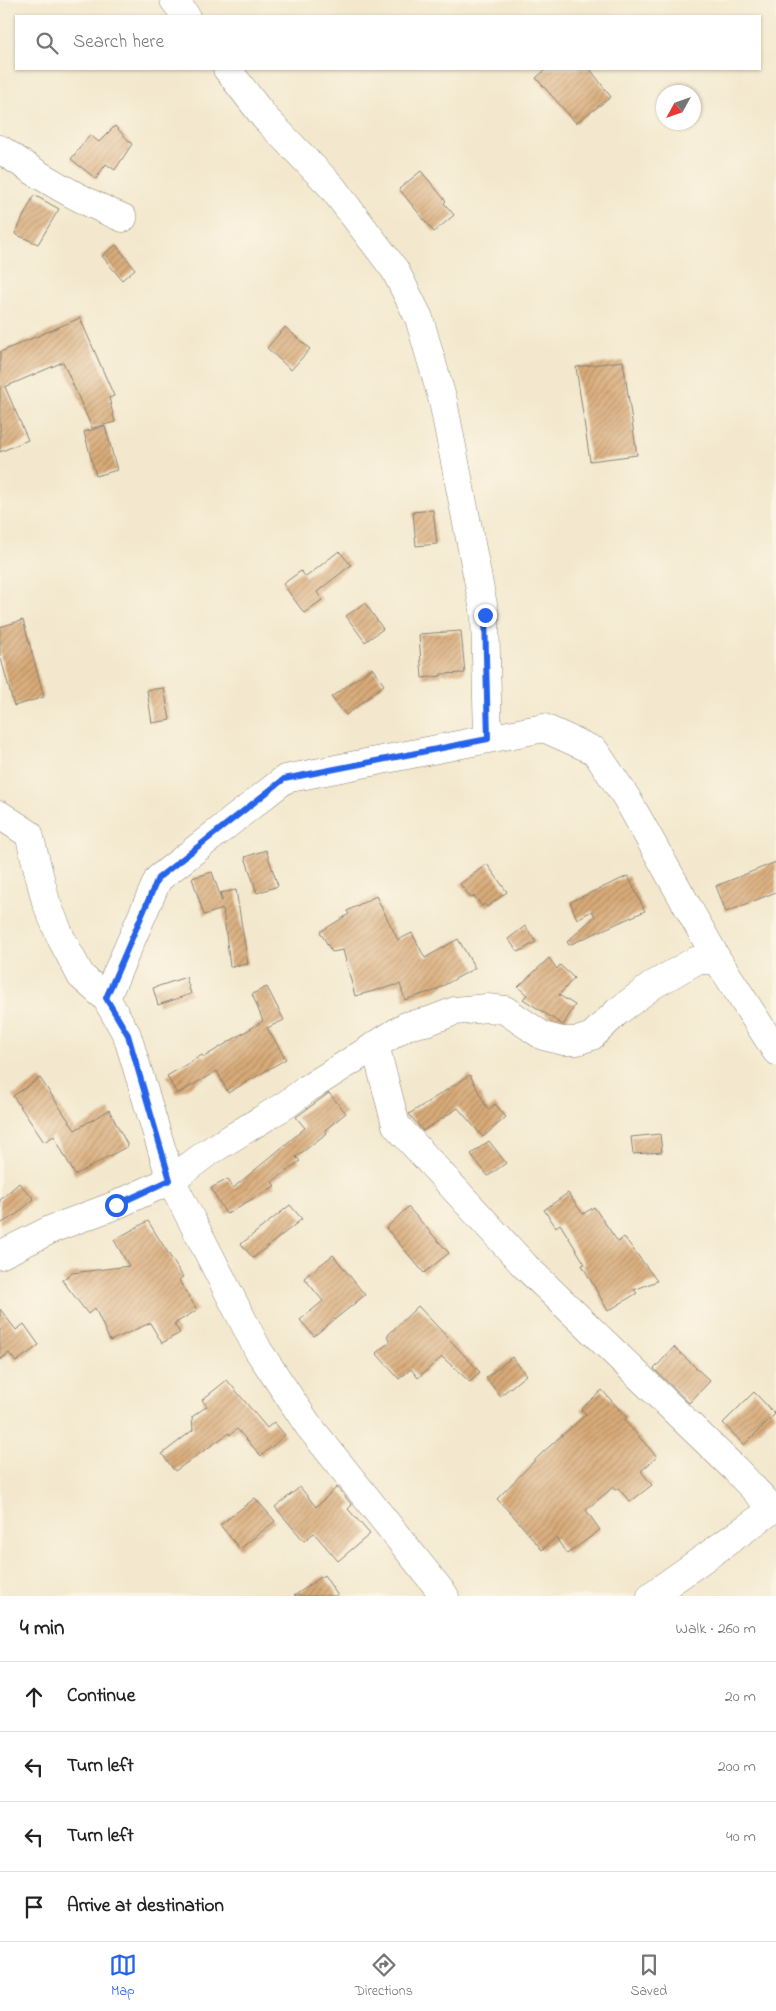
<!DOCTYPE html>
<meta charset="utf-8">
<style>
:root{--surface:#fff;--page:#f6f6f6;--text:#222;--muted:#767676;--line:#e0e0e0;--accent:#2563eb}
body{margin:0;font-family:"Indie Flower",sans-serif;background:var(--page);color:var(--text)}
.compass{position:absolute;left:656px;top:85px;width:45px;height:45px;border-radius:50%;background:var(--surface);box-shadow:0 1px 4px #0004;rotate:230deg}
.stop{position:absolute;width:15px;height:15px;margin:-11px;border:4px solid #2563eb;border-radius:50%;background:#fff}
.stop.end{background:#2563eb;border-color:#fff;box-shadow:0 1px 5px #0008}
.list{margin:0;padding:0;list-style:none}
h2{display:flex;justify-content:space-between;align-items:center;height:65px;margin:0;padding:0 20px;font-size:21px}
h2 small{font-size:16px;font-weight:400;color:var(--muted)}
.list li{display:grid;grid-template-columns:32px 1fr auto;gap:15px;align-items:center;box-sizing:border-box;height:70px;padding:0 20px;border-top:1px solid var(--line)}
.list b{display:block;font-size:19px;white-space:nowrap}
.list em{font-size:16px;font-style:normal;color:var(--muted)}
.icon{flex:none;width:28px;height:28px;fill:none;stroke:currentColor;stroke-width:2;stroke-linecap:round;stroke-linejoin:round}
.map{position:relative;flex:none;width:776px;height:1596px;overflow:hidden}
.search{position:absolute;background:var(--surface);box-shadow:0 1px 4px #0004;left:15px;right:15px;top:15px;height:55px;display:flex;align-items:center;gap:12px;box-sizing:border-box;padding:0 18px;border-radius:0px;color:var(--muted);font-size:19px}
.sheet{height:345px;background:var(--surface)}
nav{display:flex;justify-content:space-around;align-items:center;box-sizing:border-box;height:70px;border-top:1px solid var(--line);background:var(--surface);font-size:14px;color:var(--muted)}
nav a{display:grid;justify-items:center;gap:2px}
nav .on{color:var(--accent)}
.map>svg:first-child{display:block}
.building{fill:url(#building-hatch)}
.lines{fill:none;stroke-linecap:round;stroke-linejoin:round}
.minor-casing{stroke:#888274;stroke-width:29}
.minor{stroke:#fff;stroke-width:28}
.route{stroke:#2563eb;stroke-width:6}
</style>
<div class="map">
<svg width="776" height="1596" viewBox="0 0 776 1596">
<defs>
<pattern id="building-hatch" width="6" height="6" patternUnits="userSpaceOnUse" patternTransform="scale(1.25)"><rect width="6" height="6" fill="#d9ab79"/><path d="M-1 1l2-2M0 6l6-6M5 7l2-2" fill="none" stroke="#af8a62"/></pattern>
</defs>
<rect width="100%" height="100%" fill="#fcf5e5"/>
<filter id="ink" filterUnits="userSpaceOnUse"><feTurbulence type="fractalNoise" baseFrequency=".02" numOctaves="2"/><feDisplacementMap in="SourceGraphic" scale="10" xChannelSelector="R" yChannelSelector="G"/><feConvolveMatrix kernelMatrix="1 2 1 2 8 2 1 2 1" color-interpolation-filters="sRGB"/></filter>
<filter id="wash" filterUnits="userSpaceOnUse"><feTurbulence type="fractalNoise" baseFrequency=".0096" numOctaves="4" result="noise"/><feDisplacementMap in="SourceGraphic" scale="20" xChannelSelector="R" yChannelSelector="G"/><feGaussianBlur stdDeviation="1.12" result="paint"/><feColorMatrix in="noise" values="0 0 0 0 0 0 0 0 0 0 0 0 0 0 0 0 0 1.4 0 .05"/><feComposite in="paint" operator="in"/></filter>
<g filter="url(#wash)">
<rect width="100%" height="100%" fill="#f3e8cd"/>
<g id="blocks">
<!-- building -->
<path class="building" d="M546,69H590L611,97L576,123L536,78Z
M115,126L132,144L115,170L106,164L96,179L71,159L90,135L99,142Z
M421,171L446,201L444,203L454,215L434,232L399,189Z
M34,195L59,209L38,244L15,234Z
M116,245L135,269L122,280L102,256Z
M80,318L114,396L109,398L115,422L92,428L63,362L5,387L28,440L0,452V352Z
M285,327L310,349L291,370L267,348Z
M623,361L637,455L590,461L576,367Z
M105,426L117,470L96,476L84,432Z
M433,510L437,544L416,546L413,512Z
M339,551L351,565L317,592L322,600L304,613L283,584L301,571L306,577Z
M365,603L383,629L365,642L346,616Z
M23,620L44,697L14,706L0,655V627Z
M461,631L465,673L441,674V676L422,678L419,634Z
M372,668L384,685L346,715L331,697Z
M164,688L170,720L152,723L147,690Z
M266,850L278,886L257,893L245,857Z
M776,862V892L726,912L716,886Z
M487,864L507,892L487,907L484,904L482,906L474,896L471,898L460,884Z
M212,872L222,901L220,893L236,890L248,964L230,967L223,909L204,915L192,878Z
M628,876L645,911L569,945L567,942L595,916L592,911L577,919L570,902Z
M376,896L398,940L412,933L425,958L458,939L475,968L430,993L429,992L405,1000L400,984L355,996L343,950L332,952L320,932L349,914L347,911Z
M525,926L536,942L518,952L508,939Z
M549,958L557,969L560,965L574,978L559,995L575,1005L563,1025L523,999L527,995L518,987Z
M186,977L191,994L158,1005L153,988Z
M267,987L284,1020L267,1028L286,1059L228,1093L217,1071L177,1094L167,1076L202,1055L204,1057L263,1021L252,994Z
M470,1075L488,1110L495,1104L506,1117L483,1137L458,1108L423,1131L409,1114Z
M40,1078L75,1130L109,1110L128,1146L75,1175L54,1136L44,1142L13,1096Z
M329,1093L346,1113L325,1130L327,1133L296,1157L300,1161L272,1182L275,1186L226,1214L211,1188L228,1179L233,1188L267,1160L305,1128L296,1117Z
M660,1134L662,1152L633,1154L631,1137Z
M489,1141L506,1163L488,1176L471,1154Z
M19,1183L34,1199L17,1214L0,1224V1200Z
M568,1193L583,1214L594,1207L618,1242L624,1237L657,1281L634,1290L637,1293L608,1311L582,1265L585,1264L560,1224L556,1227L544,1210Z
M290,1205L302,1219L253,1258L241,1244Z
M408,1207L449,1253L424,1273L386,1228Z
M148,1221L183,1277L179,1280L197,1310L174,1324L180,1333L162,1343L150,1323L110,1341L95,1308L88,1314L62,1280L72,1273L129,1266L114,1240Z
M333,1255L365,1295L314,1336L300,1320L323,1301L304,1278Z
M418,1306L480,1372L470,1382L442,1357L418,1378L411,1369L399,1379L376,1353L391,1341L387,1336Z
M0,1309L16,1330L24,1324L39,1345L16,1362L9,1353L0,1360Z
M674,1347L710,1381L689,1403L654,1369Z
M512,1357L526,1375L500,1396L486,1378Z
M227,1380L267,1428L274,1422L285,1435L261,1456L237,1429L230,1435L229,1433L175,1471L162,1454L193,1430L192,1417L207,1406L202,1400Z
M602,1390L627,1418L624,1420L657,1457L641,1471L652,1485L630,1502L618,1488L615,1490L613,1487L586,1510L600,1530L567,1554L556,1538L542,1550L517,1520L497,1499L542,1453L586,1414L581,1409Z
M754,1392L775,1414L744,1445L723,1423Z
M300,1487L316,1507L337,1487L352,1505L348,1509L370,1534L338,1561L314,1533L304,1541L275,1507Z
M255,1498L275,1521L240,1549L220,1525Z
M324,1575L338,1596H294Z"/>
</g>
</g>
<g filter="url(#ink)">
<use href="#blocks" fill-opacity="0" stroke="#888274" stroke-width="1"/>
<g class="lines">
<!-- minor casing -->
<g class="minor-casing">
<path id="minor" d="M174,0L186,16
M227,69L265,118L332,187L395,270L419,318L443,401L485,615L488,739
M0,149C41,177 77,199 123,218
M0,815L29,834L46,902L61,938L81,976L106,998L127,1035L171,1180L258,1350L308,1425L445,1596
M106,998L158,879L285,779L544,728L595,751L626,797L717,959L776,1051
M375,1045L396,1125L526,1267L735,1469L773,1509
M0,1255L52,1229L116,1205L171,1180L207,1153L287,1104L307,1089L406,1026L429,1021L455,1011L487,1008L505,1010L543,1036L563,1041H577L592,1036L617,1012L653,985L695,961L717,959
M651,1596L776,1507"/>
</g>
<!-- minor -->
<use href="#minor" class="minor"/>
</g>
</g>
<g class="lines" filter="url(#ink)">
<!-- route -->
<path class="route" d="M116,1205L170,1180L128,1035L106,998L158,878L284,779L488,739L485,615"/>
</g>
</svg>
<svg class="compass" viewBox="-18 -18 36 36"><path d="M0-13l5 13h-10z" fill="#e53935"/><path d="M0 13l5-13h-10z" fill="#767676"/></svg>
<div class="stop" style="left:116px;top:1205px"></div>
<div class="stop end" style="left:485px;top:615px"></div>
<div class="search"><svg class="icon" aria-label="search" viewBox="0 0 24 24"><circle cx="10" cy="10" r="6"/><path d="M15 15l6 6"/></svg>Search here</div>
</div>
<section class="sheet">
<h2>4 min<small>Walk · 260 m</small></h2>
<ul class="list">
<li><svg class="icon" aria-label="ahead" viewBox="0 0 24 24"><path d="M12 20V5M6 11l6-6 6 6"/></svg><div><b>Continue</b></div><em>20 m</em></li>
<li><svg class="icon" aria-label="left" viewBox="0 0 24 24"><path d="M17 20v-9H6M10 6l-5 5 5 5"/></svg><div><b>Turn left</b></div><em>200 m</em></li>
<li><svg class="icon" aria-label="left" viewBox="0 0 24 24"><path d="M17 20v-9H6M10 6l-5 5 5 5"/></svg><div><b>Turn left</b></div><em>40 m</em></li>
<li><svg class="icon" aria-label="arrive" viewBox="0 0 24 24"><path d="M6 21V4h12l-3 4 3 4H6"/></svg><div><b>Arrive at destination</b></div></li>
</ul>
</section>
<nav>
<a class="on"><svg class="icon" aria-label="map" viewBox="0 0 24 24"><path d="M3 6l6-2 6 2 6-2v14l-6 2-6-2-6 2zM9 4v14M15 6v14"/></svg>Map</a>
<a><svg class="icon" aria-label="directions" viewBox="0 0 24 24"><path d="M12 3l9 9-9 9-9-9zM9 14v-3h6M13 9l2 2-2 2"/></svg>Directions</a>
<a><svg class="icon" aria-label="saved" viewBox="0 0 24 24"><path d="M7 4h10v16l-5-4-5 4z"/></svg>Saved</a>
</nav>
